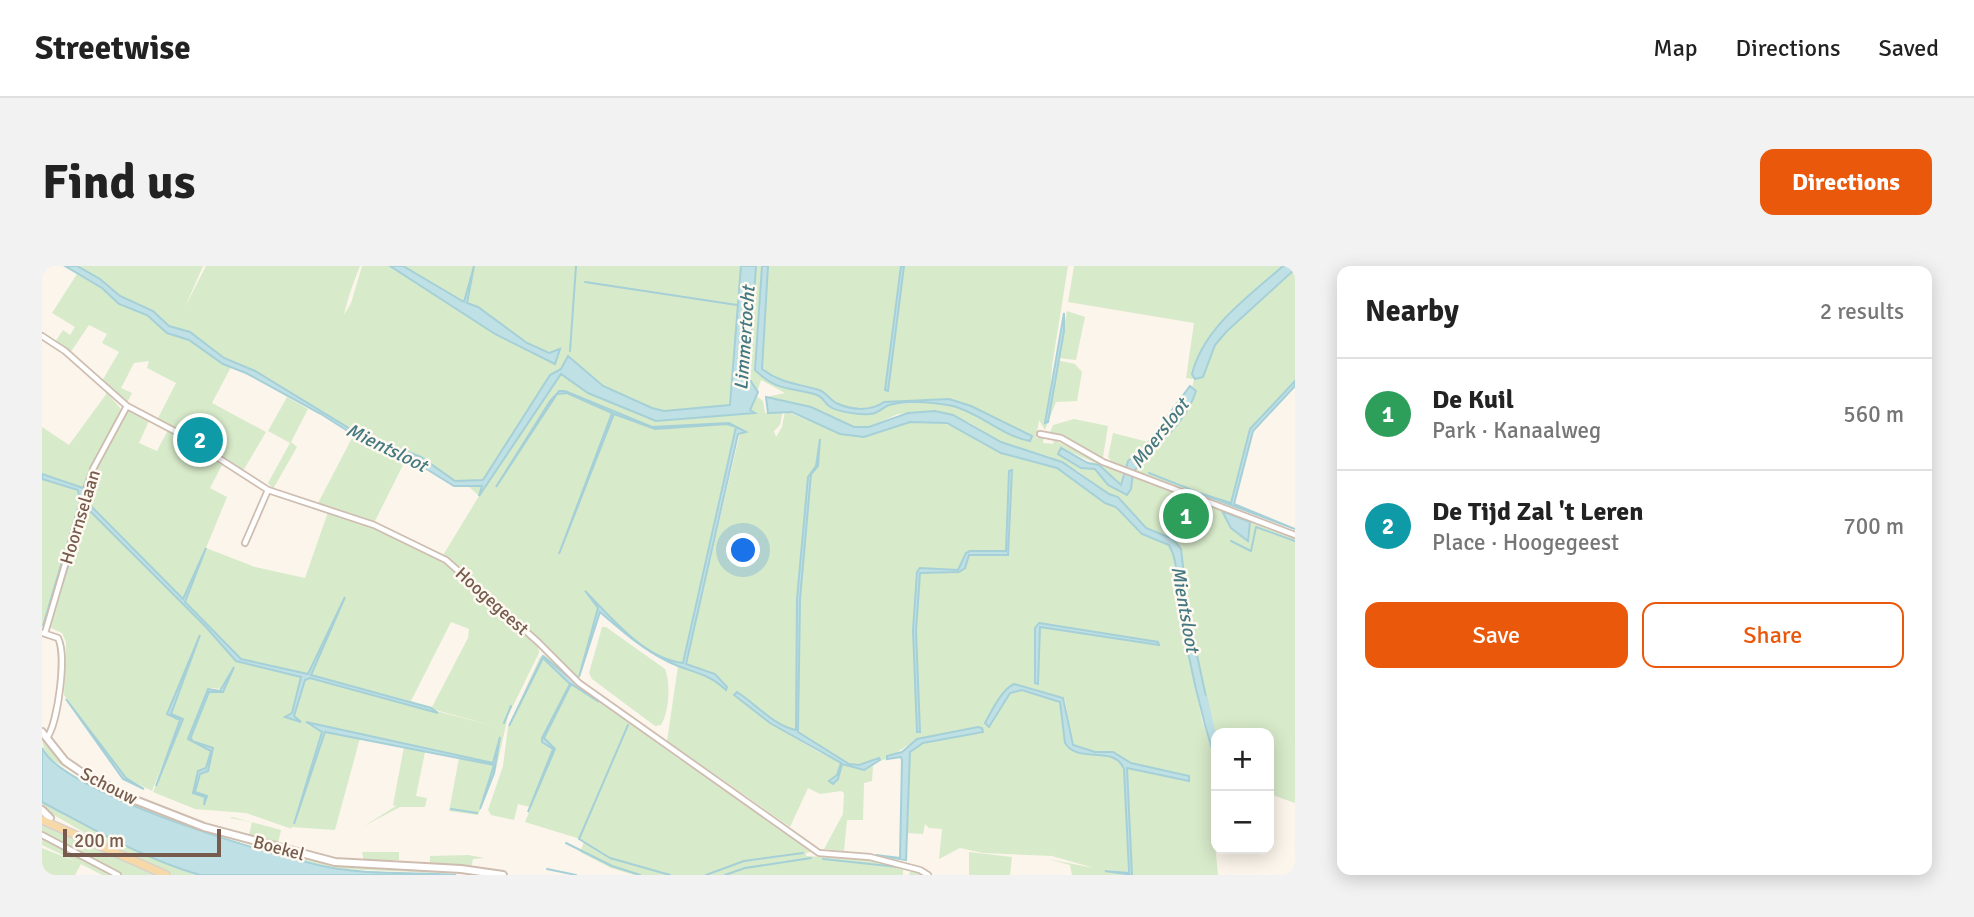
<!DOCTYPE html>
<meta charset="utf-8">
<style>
:root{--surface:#fff;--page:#f2f2f2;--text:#222;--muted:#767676;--line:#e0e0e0;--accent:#ea580c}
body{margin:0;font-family:Signika,sans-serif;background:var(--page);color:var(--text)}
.controls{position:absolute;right:21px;bottom:21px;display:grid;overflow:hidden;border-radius:14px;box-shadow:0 4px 18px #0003}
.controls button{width:63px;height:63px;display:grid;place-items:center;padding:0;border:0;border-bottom:2px solid var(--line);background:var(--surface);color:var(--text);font:35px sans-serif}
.scale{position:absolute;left:21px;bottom:18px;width:158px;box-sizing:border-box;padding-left:7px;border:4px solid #775c4e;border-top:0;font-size:19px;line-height:24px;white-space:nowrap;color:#775c4e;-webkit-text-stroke:5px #fef9f1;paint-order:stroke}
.you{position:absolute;left:702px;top:285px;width:24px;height:24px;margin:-18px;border:5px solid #fff;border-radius:50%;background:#1a73e8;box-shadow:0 0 0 10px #1a73e833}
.badge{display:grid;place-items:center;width:46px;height:46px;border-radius:50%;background:var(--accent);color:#fff;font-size:23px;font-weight:700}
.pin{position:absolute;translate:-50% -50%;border:4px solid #fff;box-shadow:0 2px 7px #0006}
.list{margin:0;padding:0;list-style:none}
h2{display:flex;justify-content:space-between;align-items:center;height:91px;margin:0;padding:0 28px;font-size:30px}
h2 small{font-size:23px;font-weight:400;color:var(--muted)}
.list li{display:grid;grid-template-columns:46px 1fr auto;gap:21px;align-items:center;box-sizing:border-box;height:112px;padding:0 28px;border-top:2px solid var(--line)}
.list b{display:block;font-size:26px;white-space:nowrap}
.list p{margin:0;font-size:23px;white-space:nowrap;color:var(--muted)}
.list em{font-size:23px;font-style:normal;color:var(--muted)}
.actions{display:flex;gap:14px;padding:21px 28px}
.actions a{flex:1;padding:16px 0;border:2px solid var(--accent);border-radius:14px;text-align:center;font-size:24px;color:var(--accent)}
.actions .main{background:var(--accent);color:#fff}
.map{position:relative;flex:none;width:1253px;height:609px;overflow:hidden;border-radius:14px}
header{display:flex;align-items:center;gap:42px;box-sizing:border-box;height:98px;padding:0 35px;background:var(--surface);border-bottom:2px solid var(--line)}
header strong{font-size:33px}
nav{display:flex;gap:38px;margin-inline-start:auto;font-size:24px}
.intro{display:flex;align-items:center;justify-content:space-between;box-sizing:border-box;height:168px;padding:0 42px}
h1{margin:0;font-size:49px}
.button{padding:18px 32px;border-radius:14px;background:var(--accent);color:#fff;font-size:24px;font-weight:700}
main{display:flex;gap:42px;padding:0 42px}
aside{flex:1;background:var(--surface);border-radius:14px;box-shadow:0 4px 18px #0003}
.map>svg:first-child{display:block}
.green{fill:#d7eac9;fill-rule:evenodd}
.water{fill:#bfe1e6;stroke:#a6d0d7;stroke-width:2}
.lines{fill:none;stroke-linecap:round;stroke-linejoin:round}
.stream{stroke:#a6d0d7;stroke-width:2}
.canal{stroke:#bfe1e6;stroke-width:5}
.minor-casing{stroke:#cebdb0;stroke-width:8}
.tertiary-casing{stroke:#cebdb0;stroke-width:10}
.primary-casing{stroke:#d9d1cd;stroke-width:10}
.minor{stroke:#fff;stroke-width:4.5}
.tertiary{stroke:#fff;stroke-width:6}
.primary{stroke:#f7d8a7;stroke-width:7}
.labels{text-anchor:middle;stroke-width:5;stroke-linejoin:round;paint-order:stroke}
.street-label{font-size:18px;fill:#775c4e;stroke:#fef9f1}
.water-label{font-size:19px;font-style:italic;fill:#457982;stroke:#fef9f1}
</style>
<header>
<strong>Streetwise</strong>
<nav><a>Map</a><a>Directions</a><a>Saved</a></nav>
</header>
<div class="intro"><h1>Find us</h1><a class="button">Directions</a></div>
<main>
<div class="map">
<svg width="1253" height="609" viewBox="0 0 1253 609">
<rect width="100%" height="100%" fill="#fcf5eb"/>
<!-- green -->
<path class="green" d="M35,0H161L143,41L164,0H318C312,15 305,34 302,49L309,37L320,0H347L453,68L513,98L518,84C493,94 464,60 445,47C438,42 431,42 424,37L432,0H699L691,132L688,139L622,145L610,142L561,120L526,90L519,103L508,109L441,214L413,215L379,191L310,164L213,105L182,92L148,66L127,60L111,45L78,30L58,13Z
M361,0H431L424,35L422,36Z
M714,0H720L713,103C738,129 748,119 776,130C782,132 783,138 788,141C801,149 833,152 844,140C870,136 898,134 924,144C946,153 965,168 988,175L989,170L929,140L907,133L842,136C828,146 809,144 794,137C787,133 784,126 777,124C754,116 741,118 720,103L726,0H859L843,123L845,125L862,0H1026L1010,100L1006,156L1015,94L1033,98L1040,106L1035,135L1014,136L1003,164L997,154L994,172L1002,171L1001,177L1011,178L1012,174L1081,206L1080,218H1076L1053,197L1019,182L1043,203H1053L1084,229L1091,214L1089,209L1253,273V537L1227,528V467H1174V477L1147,352L1139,283L1104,262L1077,231L1067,228L1036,205L1006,190L959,176L928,157L893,145L856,148L827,161H812L769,141L724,131L743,127L719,114L715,126L706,112Z
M1032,0H1241C1206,31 1162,61 1150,108L1156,113L1161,111L1173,79L1184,66L1253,3V115L1208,163L1189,237L1091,206L1145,145L1152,113L1144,112L1152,57L1026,36Z
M35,8L60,22L77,38L105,49L124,67L147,74L189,101L170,137L224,166L201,205L168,183L172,173L157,163L150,173L115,154L134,117L105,102L107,95L92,97L79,122L90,127L85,137L60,115L77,86L60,77L65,68L47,59L28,87L13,76L21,64L28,69L33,61L10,47Z
M1025,45L1043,51L1034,94L1016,92Z
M519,107L547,127L614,155L713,147L708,144L713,129L721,135L723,147L741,145L738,159L732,165L734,171L740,161L743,145L798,168L822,171L868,156L883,154L913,160L959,187L1015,202L1063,237L1073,241L1100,268L1127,279L1135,296L1136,335L1160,454L1174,497V536H1169L1176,609H1090L1085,502L1147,510L1089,497L1071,486H1053L1031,479L1023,434L972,418L956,437L949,460L968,427L980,424L1018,436L1025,481C1044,491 1074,484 1082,503L1086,608L1064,603L1082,609H1030L1028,599L1005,593L1052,602L1010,590L941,587L918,582L897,593L900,563L887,562L883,558L881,568L865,567L868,486C887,468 923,477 938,461L875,473L845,493L817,499L807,498L756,467L758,333L769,208L776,200L778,173L774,200L766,211L755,333L754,464C732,459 714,438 695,427L692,429C718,447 801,513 831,500L830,515L822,517L821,554H805L802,585L782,583L801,548L802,527L799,525L778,528L766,522L748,561L625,475L636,400L669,410L683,423L686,422L673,408L644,398L698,167L695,160L685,158L695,163L641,397C600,391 572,351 542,326L556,342L536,413L400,291L437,230L424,218L441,220L437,228ZM520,124L573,147L517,288L571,147L525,127L515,128L454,222L514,126Z
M65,127L79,143L47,205L36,254L0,363V213L36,224L38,235L30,269L44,213L41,222L0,208V161L27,179Z
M245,131L266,143L249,176L255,181L231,223L226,217L248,177L226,165Z
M86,144L107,155L97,177L115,185L126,164L180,199L168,222L185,231L164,282L213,301L263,312L286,246L333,262L400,295L496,378L497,387L466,450L453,508L436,549L407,545L417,492L452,500L438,543L452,507L458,471L451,497L264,458L280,466L251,558L283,466L318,472L293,564L249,561L250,563L204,547L153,543L111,526L141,453L129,448L153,383L125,448L139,453L110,525L84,512L22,429L24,376L20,367L7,361L45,241L165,361L194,395L259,411L250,447L246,450L259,455L252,451L263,414L268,412L459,462L270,410L268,408L303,331L267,408L199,393L143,336L163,282L141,333L46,236L52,209ZM409,356L427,363L426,372L390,441L369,435ZM191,401L181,426H167L149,471L150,475L171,482L166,505L158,509L153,526L165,530L162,539L163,531L151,527L156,505L164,502L169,485L146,473L169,422L180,423Z
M1032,153L1066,160L1061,191L1055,192L1008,166L1011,159Z
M1071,167L1106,176L1082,202L1072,198L1066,191Z
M311,170L339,186L365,191L332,257L275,239Z
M560,361H564L623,403C629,417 627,446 619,459L613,460L550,413L547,407Z
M503,389L532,416L637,493L679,517L772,585L764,587V590L833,594L884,609H867L868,606L877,607L861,602V609H592L569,602L538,586L542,576L535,572L483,556L513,483L502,472L529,418L546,429L525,412L528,417L500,472V476L511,484L488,541L476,538L472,554L449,549L446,544L461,500L466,461L498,391Z
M0,474C49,533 221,588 300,599C349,606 399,604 449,609L300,603L264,595L124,554L65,527L4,490Z
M362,481L383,486L374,530L385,532L383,541H358L322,560L354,540L351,539Z
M0,536L98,587L158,609H130L120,605L67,581L0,542Z
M190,551L239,564L236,578L207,569L210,556L188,552Z
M0,556L117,609H81L0,567Z
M0,572L71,609H60L39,598L33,609H0V582L35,596L0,579Z
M320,586H357V594L322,595Z
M927,586L970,591L968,609H927Z
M426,589L443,592L431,593L429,602L388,598V590Z"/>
<!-- water -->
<path class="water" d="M23,0H35L58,13L78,30L111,45L127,60L148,66L182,92L213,105L310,164L379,191L413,215L441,214L508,109L519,103L526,90L561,120L610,142L622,145L688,139L699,0H714L706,111L716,126L708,144L713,147L614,155L546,127L519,108L437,230L440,220H412L365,191L339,186L279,148L204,107L181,98L147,74L125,67L105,49L77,38L60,22Z
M348,0H361L422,36L432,0L425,37L436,41L485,77L507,87L518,83L513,98L453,68Z
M720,0H726L720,103C740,118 754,117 777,124C784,126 787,133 794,137C809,144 828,146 842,136L907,133L929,140L990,170L988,175C960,170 938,147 911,140C890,136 867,134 847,139C840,141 837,148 828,148C818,149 795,146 787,140C782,136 781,131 775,129C746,120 737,127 713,104Z
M859,0H862L846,125L843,124Z
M1241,0H1253V3L1184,66L1173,79L1161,111L1153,113L1150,108C1162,61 1206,31 1241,0Z
M1022,47V65L1006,156L1003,157Z
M1253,115V120L1211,165L1192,238L1253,263L1154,226L1189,237L1208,163Z
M1148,120L1154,125C1144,157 1112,182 1091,206L1089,223L1085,229L1066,219L1053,203L1039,202L1016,188L1019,182L1046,197L1057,199L1079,219L1086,195L1104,179Z
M517,125H523L610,161L687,157L704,166L696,168L644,398L673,408L685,421L684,424C664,405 648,407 625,395C600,383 579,364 558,346L537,411L556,342L543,325C568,350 602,393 641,397L694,161L685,158L613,163L572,148L517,288L570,147L525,127L515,128L454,221L508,135Z
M724,131L769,141L812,161H827L866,147L893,145L911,149L959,176L1020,196L1067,228L1076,231L1104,262L1131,273L1139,283L1147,352L1174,477V497C1158,445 1146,392 1137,338C1133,317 1138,299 1127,279L1100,268L1074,241L1063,237L1015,202L959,187L905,157L868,156L822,171L798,168L750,146L726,147Z
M778,173L776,200L769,208L758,333L756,466L807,498L817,499L837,492L838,494L822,504L800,498L796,513L791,518L787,515L795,509L799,497L728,457L692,429L695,426C714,438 732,460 754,464L755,333L766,211L774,200Z
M970,204L966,289H927L923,302L917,306L878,307L874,365L878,466H875L871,364L875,306L878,302L916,304L924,287L928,285H964L967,205Z
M52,207L46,237L141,333L164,282L143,336L199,393L266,408L303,331L269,409L389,442L396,447L268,412L263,414L252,450L259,456L243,451L250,447L259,411L194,395L164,361L45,242L10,350Z
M0,208L41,222L46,209L37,245L1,360L38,235L36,224L0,213Z
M1180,245L1208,256L1206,275L1189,262Z
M997,357L1116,376L1117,379L998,361L996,418L993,417V362Z
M158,369L129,448L141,453L114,520L138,454L125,448Z
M501,390L557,436L529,418L502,472L513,483L486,546L511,483L500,476V472L528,418L501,392L467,460Z
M192,401L181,426H167L149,471L150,475L171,482L166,505L158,508L153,526L165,530L162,539L163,531L151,527L156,505L164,502L169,485L146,473L166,423L178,425Z
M972,418L1021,432L1031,479L1053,486H1071L1089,497L1147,510V515L1085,502L1090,609L1063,605L1087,607L1082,503C1072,478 1037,499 1023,477L1018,436L980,424L968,427L947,461L943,457C949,446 960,423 972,418Z
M24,433L84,512L102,523L81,513Z
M264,456L451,497L458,471L452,507L438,543L452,499L283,466L252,558L280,466Z
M936,461L940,462L941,466L881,477L868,486L864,594L834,589L858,592L860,494L859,491L845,493V490L860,486L875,473Z
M0,482C22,529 243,595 297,603C335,609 375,606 414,609H158C102,593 51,563 0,536Z"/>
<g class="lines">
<!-- stream -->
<path class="stream" d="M543,16L695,39
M528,85L534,0
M1107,207L1155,226
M1189,275L1209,285L1214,261L1253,275
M462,457L469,440
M586,459L537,573L568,592L628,609
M409,543L435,547
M524,577L570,600L598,609
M781,593L856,601
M505,603L534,609
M664,609L702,595L761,587
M683,609L703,602L769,592"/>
<!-- canal -->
<path class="canal" d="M1163,432L1174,480"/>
<!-- minor casing -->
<g class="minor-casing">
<path id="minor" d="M0,70L23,85L85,140L142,170L226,224L332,259L404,294L496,376L537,417L777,587L828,591L878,604L886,609
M998,168L1019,172L1061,196L1253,269
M203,277L226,224
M1,367L16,372C25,389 16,456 5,472
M3,367L51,203L85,140
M0,569L76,609"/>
</g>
<!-- tertiary casing -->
<g class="tertiary-casing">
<path id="tertiary" d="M0,466L23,495L39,506L93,534L162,561L293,596L419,603L461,609
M0,544L8,552"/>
</g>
<!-- primary casing -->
<g class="primary-casing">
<path id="primary" d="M0,554L124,609"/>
</g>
<!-- minor -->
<use href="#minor" class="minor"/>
<!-- tertiary -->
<use href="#tertiary" class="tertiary"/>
<!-- primary -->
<use href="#primary" class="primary"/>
</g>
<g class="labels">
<!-- street labels -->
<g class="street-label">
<text transform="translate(38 251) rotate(-73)" y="6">Hoornselaan</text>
<text transform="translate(450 335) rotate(42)" y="6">Hoogegeest</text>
<text transform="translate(67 520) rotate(27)" y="6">Schouw</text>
<text transform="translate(237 582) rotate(15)" y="6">Boekel</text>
</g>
<!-- water labels -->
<g class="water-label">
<text transform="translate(702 72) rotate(-86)" y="7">Limmertocht</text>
<text transform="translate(1117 167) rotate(-52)" y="7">Moersloot</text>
<text transform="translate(345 181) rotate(26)" y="7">Mientsloot</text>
<text transform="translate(1144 343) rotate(80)" y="7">Mientsloot</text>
</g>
</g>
</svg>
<div class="controls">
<button>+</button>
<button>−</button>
</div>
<div class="scale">200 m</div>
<div class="you"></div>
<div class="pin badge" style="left:1144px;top:250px;background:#2e9e5b">1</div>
<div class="pin badge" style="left:158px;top:174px;background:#0f9aa8">2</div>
</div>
<aside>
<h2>Nearby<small>2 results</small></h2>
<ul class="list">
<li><span class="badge" style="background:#2e9e5b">1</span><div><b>De Kuil</b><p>Park · Kanaalweg</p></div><em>560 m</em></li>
<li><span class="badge" style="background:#0f9aa8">2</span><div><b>De Tijd Zal 't Leren</b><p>Place · Hoogegeest</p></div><em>700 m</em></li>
</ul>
<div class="actions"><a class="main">Save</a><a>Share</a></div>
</aside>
</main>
